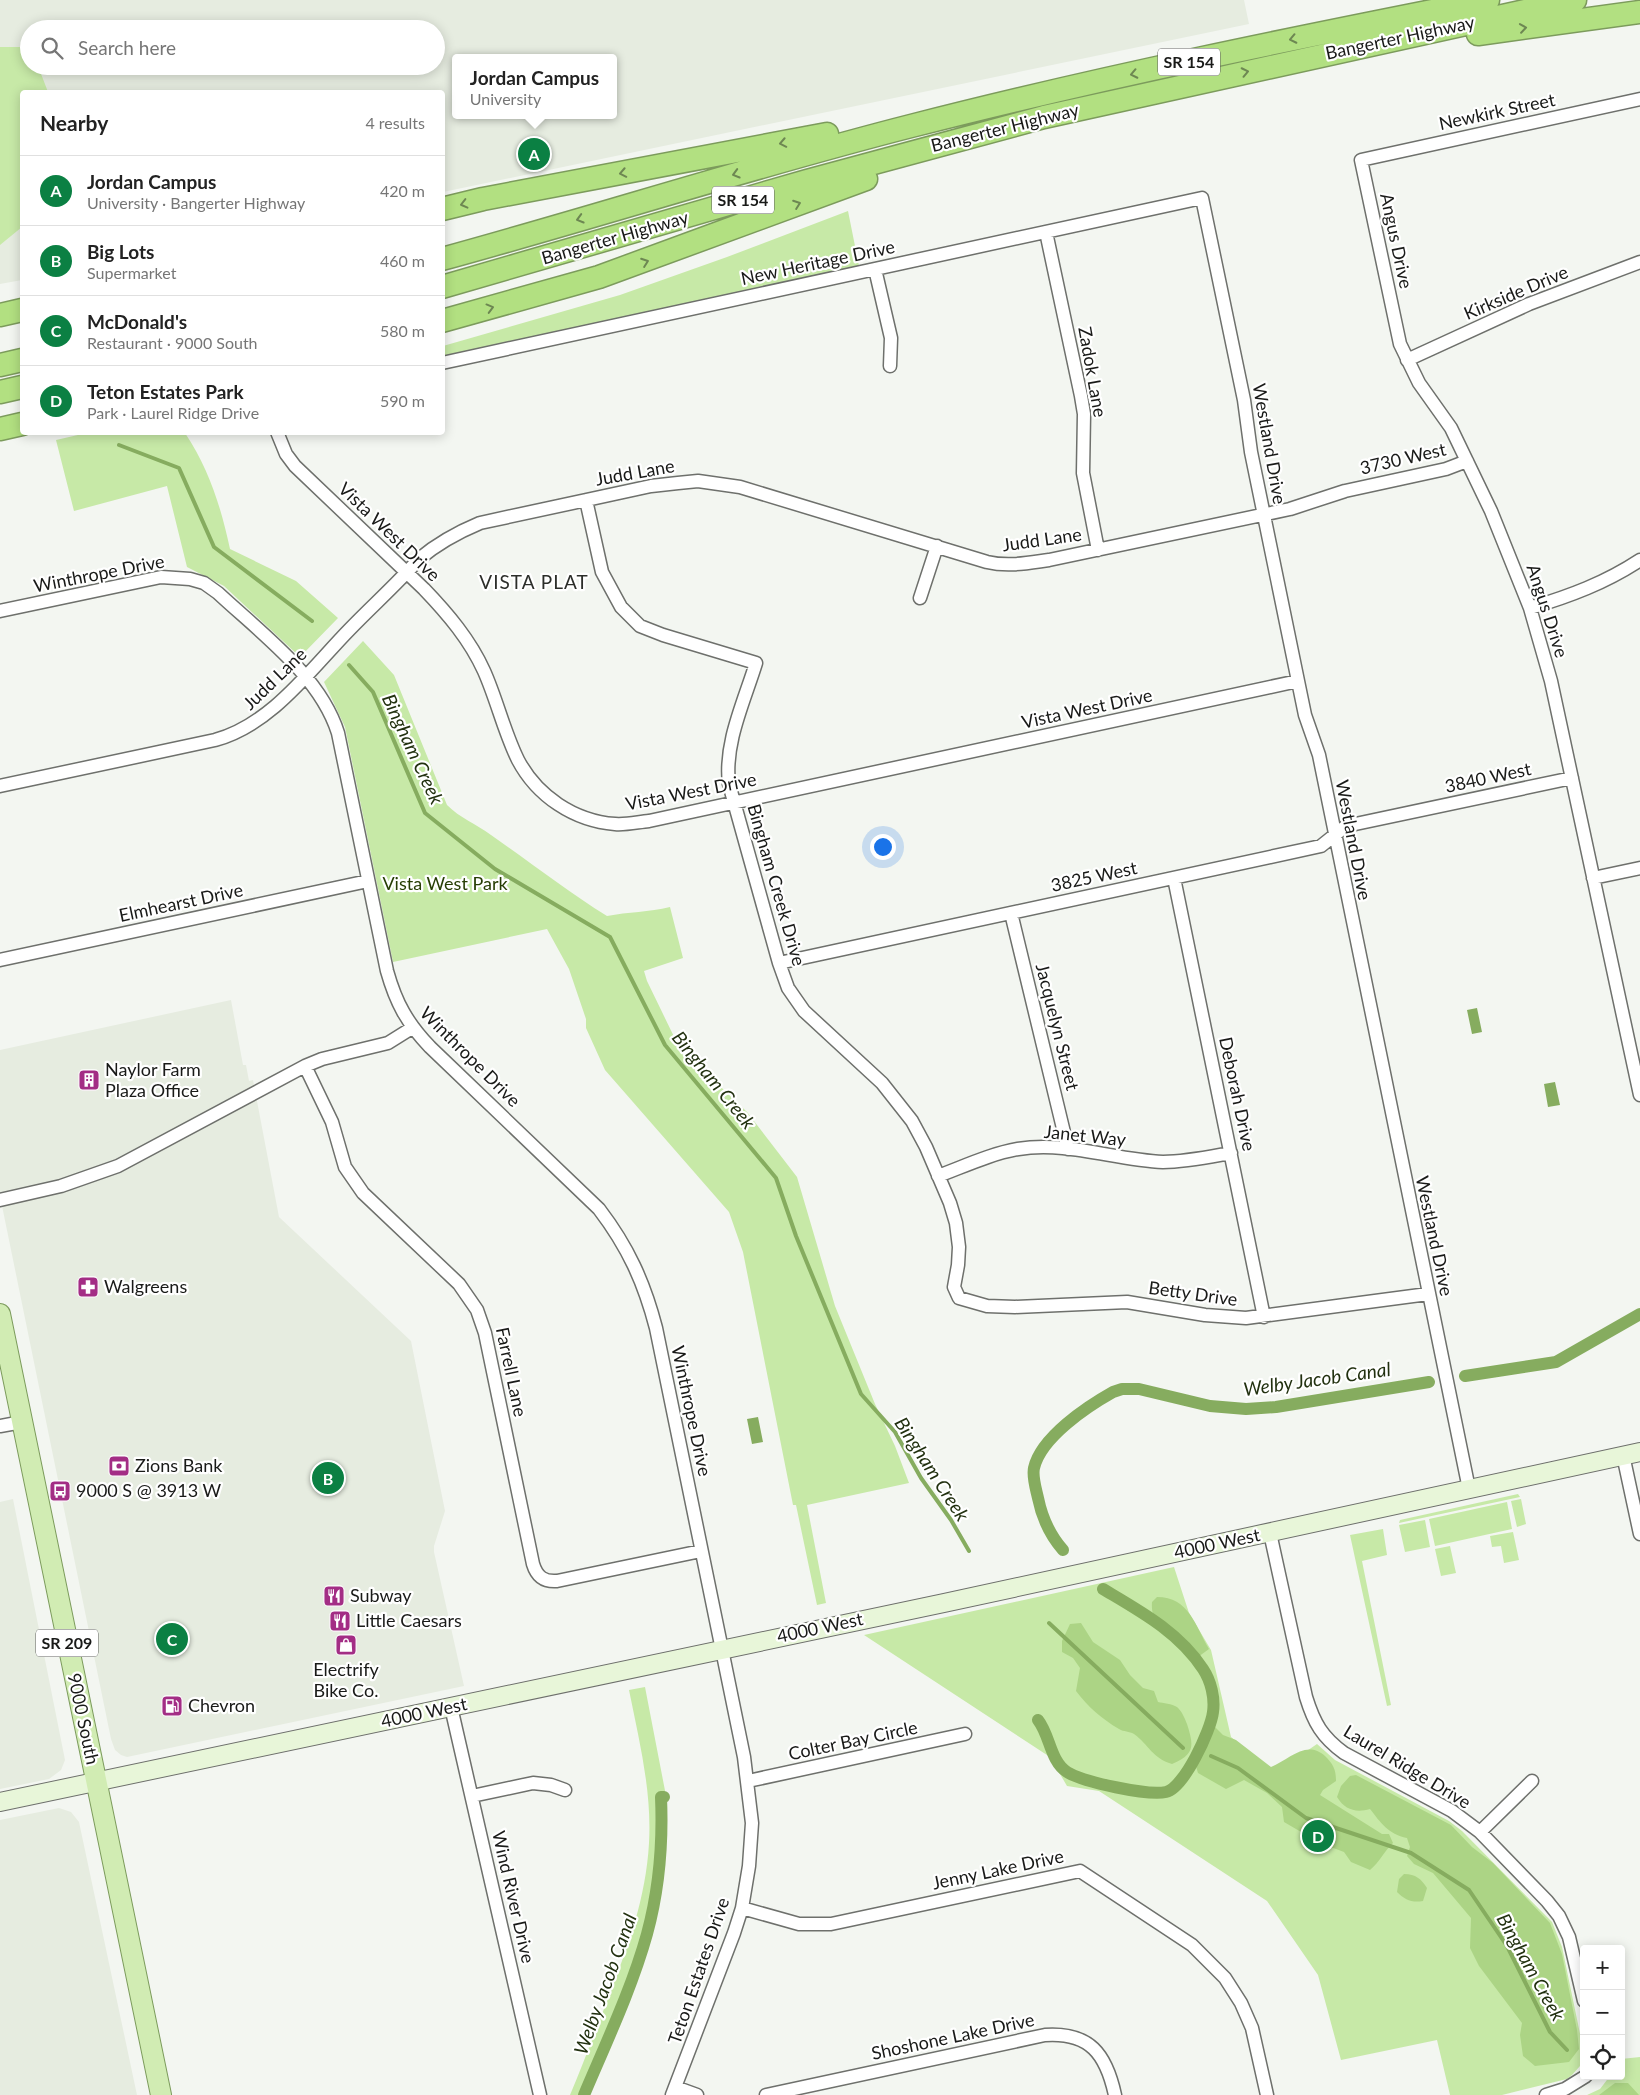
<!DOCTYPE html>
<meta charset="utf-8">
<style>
:root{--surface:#fff;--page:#f6f6f6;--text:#222;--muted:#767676;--line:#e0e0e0;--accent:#0b8043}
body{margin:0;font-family:Lato,sans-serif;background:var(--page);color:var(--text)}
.controls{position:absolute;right:15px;bottom:15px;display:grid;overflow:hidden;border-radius:5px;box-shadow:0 2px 12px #0003}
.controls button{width:45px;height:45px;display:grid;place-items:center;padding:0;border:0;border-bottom:1px solid var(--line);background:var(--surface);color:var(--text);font:25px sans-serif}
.you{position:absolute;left:882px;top:846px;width:18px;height:18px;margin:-12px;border:4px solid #fff;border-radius:50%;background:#1a73e8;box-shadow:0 0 0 8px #1a73e833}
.badge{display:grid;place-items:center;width:32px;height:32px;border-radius:50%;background:var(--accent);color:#fff;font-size:16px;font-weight:700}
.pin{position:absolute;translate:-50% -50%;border:2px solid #fff;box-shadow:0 1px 5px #0006}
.popup{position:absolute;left:452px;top:54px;width:165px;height:65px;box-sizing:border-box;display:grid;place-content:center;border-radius:5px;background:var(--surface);filter:drop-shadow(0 1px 4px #0005);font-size:16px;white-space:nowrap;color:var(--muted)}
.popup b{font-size:19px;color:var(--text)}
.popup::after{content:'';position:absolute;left:50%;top:100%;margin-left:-10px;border:10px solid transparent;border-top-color:var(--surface)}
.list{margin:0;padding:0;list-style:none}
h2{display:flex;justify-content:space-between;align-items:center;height:65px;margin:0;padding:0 20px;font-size:21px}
h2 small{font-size:16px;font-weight:400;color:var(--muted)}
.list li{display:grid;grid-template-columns:32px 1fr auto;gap:15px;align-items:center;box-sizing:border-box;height:70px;padding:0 20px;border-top:1px solid var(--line)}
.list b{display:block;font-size:19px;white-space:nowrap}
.list p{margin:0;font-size:16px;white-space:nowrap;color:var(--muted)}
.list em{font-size:16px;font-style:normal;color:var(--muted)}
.icon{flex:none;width:28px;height:28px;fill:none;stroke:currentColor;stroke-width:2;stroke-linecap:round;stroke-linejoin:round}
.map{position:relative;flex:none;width:1640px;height:2095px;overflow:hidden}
.search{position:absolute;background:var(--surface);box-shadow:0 2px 12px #0003;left:20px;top:20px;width:425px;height:55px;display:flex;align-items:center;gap:12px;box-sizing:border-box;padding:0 18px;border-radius:28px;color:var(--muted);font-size:19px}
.panel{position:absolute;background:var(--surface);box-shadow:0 2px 12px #0003;left:20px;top:90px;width:425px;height:345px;border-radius:5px}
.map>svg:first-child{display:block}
.built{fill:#e6ece0;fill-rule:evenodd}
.green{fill:#c7e9a7}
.forest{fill:#acd485}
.water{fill:#86ac5f}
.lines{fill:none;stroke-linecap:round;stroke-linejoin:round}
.stream{stroke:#86ac5f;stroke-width:4}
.canal{stroke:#86ac5f;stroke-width:12}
.street-casing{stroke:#6e706c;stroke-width:15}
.secondary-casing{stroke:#6e706c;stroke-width:20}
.primary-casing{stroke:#7c9b5c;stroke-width:22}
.highway-casing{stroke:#7c9b5c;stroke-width:25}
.street{stroke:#fff;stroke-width:12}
.secondary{stroke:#e8f6d9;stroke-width:18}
.primary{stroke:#d1ecb3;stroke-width:20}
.highway{stroke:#b2e081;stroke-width:22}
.oneway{stroke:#6d8752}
.labels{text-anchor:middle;stroke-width:4.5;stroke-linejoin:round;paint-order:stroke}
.shield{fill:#fff;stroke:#5e5f5d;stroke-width:1}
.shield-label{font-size:16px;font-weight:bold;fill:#191a18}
.street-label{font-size:18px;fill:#191a18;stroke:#fff}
.park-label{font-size:18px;fill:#273e04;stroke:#fff}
.poi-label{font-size:18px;fill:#191a18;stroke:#fff;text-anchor:start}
.neighbourhood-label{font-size:19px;letter-spacing:1px;fill:#2c2e2a;stroke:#fff}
.water-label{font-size:19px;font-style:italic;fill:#223110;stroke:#fff}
</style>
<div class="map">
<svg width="1640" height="2095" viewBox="0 0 1640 2095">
<rect width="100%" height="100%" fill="#f3f6f1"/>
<!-- built -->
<path class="built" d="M0,0H1244L1249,24L443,192L442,92H22V280L0,284ZM29,29H436V66H29ZM455,58H613V115H455Z
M231,1000L243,1065H246L249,1081L253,1080L279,1217L411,1341L445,1511L434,1546V1552L464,1686L127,1757L121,1755L115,1750L111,1739L0,1196V1050Z
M13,1499L65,1760L61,1770L49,1779L0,1789V1502Z
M59,1808L71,1812L79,1822L137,2095H0V1820Z"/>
<!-- green -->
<path class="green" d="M0,47H29V66H38L48,92H22V227L0,245Z
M848,211L859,266L443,357V346L620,295L727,257Z
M91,432L185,433C209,469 221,507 230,549L296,581L338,618L300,657L224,586L187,567L167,486L74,511L56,440Z
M363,641L394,675L447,805C460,818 476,824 491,835C530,862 567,891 607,916C628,912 649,912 670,907L683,958L644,971L647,981L679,1047L747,1112L797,1177L835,1306L875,1404L895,1446L909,1483L807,1505L826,1603L817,1605L796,1505H793L743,1252L729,1212L605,1070L586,1028V1019L569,969L547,929L393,962L345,727L324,682Z
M1518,1494L1520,1497L1399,1523L1400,1520Z
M1521,1499L1526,1524L1517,1527L1511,1501Z
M1507,1502L1512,1529L1435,1546L1429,1519Z
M1425,1520L1430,1547L1405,1552L1399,1525Z
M1383,1529L1387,1555L1362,1561L1391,1705L1387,1706L1350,1535Z
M1513,1532L1519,1560L1504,1563L1501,1546L1492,1547L1490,1536Z
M1450,1546L1456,1573L1441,1576L1435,1549Z
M1174,1567L1189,1613L1211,1650L1231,1737L1276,1772L1317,1744L1335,1760L1449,1821L1462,1831L1552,1922L1562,1947L1583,2048L1580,2066L1572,2075L1567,2079L1502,2095H1450L1437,2040L1341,2060L1318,1975L1267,1901L1099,1791L1067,1786L1050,1757L864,1635Z
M645,1687L667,1801L666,1843L661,1887L650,1936L589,2095H570C584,2062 596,2029 609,1996C628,1946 646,1898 649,1843C652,1791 639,1740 629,1690Z
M1640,2057V2095H1587L1600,2089L1610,2076H1621V2059Z"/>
<!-- forest -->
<path class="forest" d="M1157,1597C1189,1597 1195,1625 1209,1649L1198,1657C1192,1652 1186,1651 1180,1647C1170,1639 1171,1631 1165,1624C1156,1615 1151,1618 1152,1602Z
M1081,1623L1093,1642L1120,1660L1130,1675L1143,1688L1154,1691L1158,1702C1163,1703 1172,1704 1177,1707C1182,1711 1185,1719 1187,1724C1194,1746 1195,1754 1172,1764C1152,1758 1149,1745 1134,1734C1129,1731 1124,1732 1119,1729C1102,1719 1088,1707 1076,1691L1080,1668L1073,1658L1062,1652V1641L1070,1624Z
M1213,1725L1223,1735L1236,1740L1271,1767C1289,1760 1306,1739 1325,1756C1333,1764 1336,1769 1336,1781L1323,1790L1320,1795L1382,1834H1389L1393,1843C1384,1851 1380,1862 1370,1870L1351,1862L1344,1852L1320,1843L1284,1822L1282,1807L1267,1793L1244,1780L1226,1789L1198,1773L1194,1760Z
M1356,1775L1451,1825L1472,1847L1493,1863L1550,1923L1562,1954L1577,2030L1579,2049L1569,2062L1535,2066L1523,2056L1520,2035L1522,2023L1479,1966L1470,1948L1471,1918L1433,1873L1414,1864L1407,1856L1410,1847L1407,1838C1388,1834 1381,1823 1370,1809C1356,1813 1345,1810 1337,1797L1341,1786L1350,1776Z
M1404,1874C1416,1874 1421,1879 1427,1888L1423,1901C1412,1903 1405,1900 1397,1892L1399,1879Z
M1615,2083H1628L1639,2095H1599Z"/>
<!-- water -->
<path class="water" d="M1477,1008L1482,1032L1472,1034L1467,1010Z
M1555,1082L1560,1105L1548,1107L1544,1084Z
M758,1417L763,1442L752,1444L747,1419Z"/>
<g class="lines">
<!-- stream -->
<path class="stream" d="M119,445L179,468L214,547L312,621
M349,665L373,692L425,813L495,869L610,937L665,1045L776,1178L796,1236L861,1394L895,1432L921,1478L951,1520L969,1551
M1049,1623L1183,1748
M1211,1756L1238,1768L1306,1818L1411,1853L1469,1890L1507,1946L1550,2032L1567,2050"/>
<!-- canal -->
<path class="canal" d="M1465,1376L1556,1362L1640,1314
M1063,1550C1049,1534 1042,1518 1038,1498C1036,1489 1032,1477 1034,1468C1041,1437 1088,1406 1113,1392L1122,1389H1139L1210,1406L1246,1409L1276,1407L1429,1382
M1038,1720C1050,1735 1050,1761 1067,1772C1083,1782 1148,1796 1166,1792C1184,1788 1211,1730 1213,1712C1215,1698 1211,1681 1203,1669C1179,1632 1140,1611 1103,1589
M584,2095C606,2043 632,1988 647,1934C659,1890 663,1843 661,1797H664"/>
<!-- street casing -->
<g class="street-casing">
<path id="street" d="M1640,99L1361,160L1400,344L1419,383L1451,428L1491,511L1530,608L1551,681L1640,1095
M1046,232L1081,396L1084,414L1083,473L1098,550
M875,269L891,338L890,366
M1407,360L1529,304L1640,262
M442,363L1202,198L1244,400L1251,452L1298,681L1305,715L1319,755L1469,1489
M277,432L286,454L295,466L424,589C448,614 470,640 484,671C497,700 504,732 518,760C537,796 574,821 615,824C626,825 638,822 649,821L1298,681
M586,500L602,572L621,607L640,626L663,635L756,663C744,702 724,743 729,784L779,963L788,988L804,1011L882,1083L912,1121L926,1147L950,1203L956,1223L959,1247L958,1265L954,1287L959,1298L987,1306L1015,1307L1127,1302L1205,1315L1246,1318L1428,1294
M920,598L937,546
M1530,608C1570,596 1605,583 1640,560
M0,611L161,577L190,579L204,583L218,593C262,634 320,676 338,733L387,971C396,1003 407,1023 430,1047L599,1209C628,1247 644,1282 656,1328L744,1757L752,1823L749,1866L742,1908L734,1933L672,2095
M0,786L215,740C271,725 310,670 349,630C372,606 397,584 419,559C438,543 456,533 480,523L651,486L678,483L698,481L740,487L987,562C1008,567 1027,563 1049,560L1290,509L1345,491L1446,469L1467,461
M1174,878L1264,1317
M1593,878L1640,868
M1011,913L1068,1149
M0,960L368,881
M779,963L1321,846L1346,826L1572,778
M305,1066L332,1122L345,1167L363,1193L459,1284L477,1310L485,1333L533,1564C537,1577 544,1582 557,1581L701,1551
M938,1176C965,1166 990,1154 1018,1149C1067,1141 1115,1160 1163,1162C1186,1162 1209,1157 1231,1153
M0,1200L61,1186L118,1166L305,1066L322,1059L388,1043L412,1028
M0,1426L22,1422
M1623,1455L1640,1534
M1270,1533L1306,1697C1314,1723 1322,1737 1344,1753L1452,1811L1480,1832L1547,1901L1559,1916L1569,1937L1584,2001
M451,1707L540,2095
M748,1781L965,1734
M472,1796L533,1783L551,1785L565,1790
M1480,1832L1532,1781
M742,1908L799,1924H831L1080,1871L1192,1945L1225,1978L1241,2003L1252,2028L1267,2095
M675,2087L697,2095
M766,2095L1045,2035C1090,2032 1106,2054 1115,2095
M1546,2095L1565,2089L1586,2076"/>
</g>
<!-- secondary casing -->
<g class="secondary-casing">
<path id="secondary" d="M0,1802L944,1603L1640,1452"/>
</g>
<!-- primary casing -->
<g class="primary-casing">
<path id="primary" d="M0,1314L161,2095"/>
</g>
<!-- highway casing -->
<g class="highway-casing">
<path id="highway" d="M1478,34L1640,12
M442,209L483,199L827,134
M442,259C599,216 754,166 911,126C1102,77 1295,38 1488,0
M442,287L807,181L1044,117L1575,0
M0,315L22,310
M442,321L599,277L866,179
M0,365L22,360
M0,392L22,387
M0,429L22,424"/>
</g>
<!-- street -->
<use href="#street" class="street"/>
<!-- secondary -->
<use href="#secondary" class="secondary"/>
<!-- primary -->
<use href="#primary" class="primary"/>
<!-- highway -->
<use href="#highway" class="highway"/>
</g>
<!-- one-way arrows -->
<defs><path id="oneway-chevron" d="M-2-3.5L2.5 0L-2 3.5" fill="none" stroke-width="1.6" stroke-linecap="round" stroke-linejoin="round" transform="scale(1.25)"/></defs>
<g class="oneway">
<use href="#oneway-chevron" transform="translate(1523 28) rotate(-8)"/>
<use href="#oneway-chevron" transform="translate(1293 39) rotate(168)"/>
<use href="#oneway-chevron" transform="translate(1245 72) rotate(-12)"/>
<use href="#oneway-chevron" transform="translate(1134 74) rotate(168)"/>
<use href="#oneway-chevron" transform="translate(783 143) rotate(169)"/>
<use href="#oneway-chevron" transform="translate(623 173) rotate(169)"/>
<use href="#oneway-chevron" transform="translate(736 174) rotate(164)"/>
<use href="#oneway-chevron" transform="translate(464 204) rotate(166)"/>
<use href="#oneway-chevron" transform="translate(797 204) rotate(-20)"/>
<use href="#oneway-chevron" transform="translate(580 219) rotate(164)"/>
<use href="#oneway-chevron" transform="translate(645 262) rotate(-20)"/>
<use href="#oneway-chevron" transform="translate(490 308) rotate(-15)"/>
</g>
<!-- icons -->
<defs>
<g id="building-square" transform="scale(1.125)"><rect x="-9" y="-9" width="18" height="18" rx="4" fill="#a32d85" stroke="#fff"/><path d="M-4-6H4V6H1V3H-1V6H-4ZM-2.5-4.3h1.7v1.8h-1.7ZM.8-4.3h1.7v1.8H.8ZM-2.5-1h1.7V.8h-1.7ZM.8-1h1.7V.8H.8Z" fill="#fff"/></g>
<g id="pharmacy-square" transform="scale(1.125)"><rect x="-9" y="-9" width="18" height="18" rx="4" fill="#a32d85" stroke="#fff"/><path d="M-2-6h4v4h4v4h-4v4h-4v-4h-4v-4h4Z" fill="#fff"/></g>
<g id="bank-square" transform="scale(1.125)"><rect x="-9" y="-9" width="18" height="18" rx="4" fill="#a32d85" stroke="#fff"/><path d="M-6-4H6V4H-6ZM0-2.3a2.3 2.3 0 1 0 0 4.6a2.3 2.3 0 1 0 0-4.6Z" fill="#fff"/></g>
<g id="bus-square" transform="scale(1.125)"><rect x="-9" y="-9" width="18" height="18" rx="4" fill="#a32d85" stroke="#fff"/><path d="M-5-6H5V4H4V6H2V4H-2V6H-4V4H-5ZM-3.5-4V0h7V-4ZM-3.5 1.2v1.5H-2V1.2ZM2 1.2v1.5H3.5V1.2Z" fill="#fff"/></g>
<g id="restaurant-square" transform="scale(1.125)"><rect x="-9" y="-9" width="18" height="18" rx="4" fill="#a32d85" stroke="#fff"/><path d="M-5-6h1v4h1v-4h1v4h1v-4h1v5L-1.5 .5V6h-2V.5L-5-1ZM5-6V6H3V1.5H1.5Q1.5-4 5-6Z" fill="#fff"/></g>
<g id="shop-square" transform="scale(1.125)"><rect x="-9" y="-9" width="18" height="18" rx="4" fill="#a32d85" stroke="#fff"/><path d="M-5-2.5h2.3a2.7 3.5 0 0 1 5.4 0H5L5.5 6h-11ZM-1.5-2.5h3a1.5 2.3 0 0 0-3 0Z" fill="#fff"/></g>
<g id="fuel-square" transform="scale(1.125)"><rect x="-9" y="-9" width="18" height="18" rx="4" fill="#a32d85" stroke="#fff"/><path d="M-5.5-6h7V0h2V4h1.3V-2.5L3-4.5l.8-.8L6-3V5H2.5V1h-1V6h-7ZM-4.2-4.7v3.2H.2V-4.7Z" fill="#fff"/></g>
</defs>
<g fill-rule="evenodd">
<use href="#building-square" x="89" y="1080"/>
<use href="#pharmacy-square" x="88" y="1287"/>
<use href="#bank-square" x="119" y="1466"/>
<use href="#bus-square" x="60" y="1491"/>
<use href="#restaurant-square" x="334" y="1596"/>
<use href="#restaurant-square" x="340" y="1621"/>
<use href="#shop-square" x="346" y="1645"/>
<use href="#fuel-square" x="172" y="1706"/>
</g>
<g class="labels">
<!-- shield labels -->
<g class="shield">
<rect x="1158" y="48.5" width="62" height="27" rx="4"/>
<rect x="712" y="186.5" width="62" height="27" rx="4"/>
<rect x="36" y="1629.5" width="62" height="27" rx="4"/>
</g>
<g class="shield-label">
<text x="1189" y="68">SR 154</text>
<text x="743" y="206">SR 154</text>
<text x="67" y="1649">SR 209</text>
</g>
<!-- street labels -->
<g class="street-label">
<text transform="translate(1400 38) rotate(-12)" y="6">Bangerter Highway</text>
<text transform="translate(1497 112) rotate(-12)" y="6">Newkirk Street</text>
<text transform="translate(1005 128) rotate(-14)" y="6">Bangerter Highway</text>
<text transform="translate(615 238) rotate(-16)" y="6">Bangerter Highway</text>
<text transform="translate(1396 241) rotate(78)" y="6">Angus Drive</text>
<text transform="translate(818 263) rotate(-12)" y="6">New Heritage Drive</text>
<text transform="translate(1516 293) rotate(-23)" y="6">Kirkside Drive</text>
<text transform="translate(1092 372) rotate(80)" y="6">Zadok Lane</text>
<text transform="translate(1269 444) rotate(80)" y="6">Westland Drive</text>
<text transform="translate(1403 459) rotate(-13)" y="6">3730 West</text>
<text transform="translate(635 473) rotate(-10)" y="6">Judd Lane</text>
<text transform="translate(389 532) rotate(44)" y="6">Vista West Drive</text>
<text transform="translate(1042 540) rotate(-8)" y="6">Judd Lane</text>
<text transform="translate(99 574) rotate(-11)" y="6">Winthrope Drive</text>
<text transform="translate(1547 611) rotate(72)" y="6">Angus Drive</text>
<text transform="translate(275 679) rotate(-44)" y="6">Judd Lane</text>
<text transform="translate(1087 709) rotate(-12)" y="6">Vista West Drive</text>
<text transform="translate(1488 778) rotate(-12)" y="6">3840 West</text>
<text transform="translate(691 792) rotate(-11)" y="6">Vista West Drive</text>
<text transform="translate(1353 840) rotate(79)" y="6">Westland Drive</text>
<text transform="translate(1094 877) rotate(-12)" y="6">3825 West</text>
<text transform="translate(776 885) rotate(74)" y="6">Bingham Creek Drive</text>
<text transform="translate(181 903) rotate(-12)" y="6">Elmhearst Drive</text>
<text transform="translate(1057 1027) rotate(76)" y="6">Jacquelyn Street</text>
<text transform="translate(470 1057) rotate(45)" y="6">Winthrope Drive</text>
<text transform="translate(1237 1094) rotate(78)" y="6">Deborah Drive</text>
<text transform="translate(1085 1136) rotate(6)" y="6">Janet Way</text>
<text transform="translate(1434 1236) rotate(78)" y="6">Westland Drive</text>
<text transform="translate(1193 1294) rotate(8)" y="6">Betty Drive</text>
<text transform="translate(511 1372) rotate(78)" y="6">Farrell Lane</text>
<text transform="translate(691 1411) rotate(78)" y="6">Winthrope Drive</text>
<text transform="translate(1217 1544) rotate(-12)" y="6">4000 West</text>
<text transform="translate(820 1628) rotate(-12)" y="6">4000 West</text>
<text transform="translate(424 1713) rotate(-12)" y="6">4000 West</text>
<text transform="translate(83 1719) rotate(78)" y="6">9000 South</text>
<text transform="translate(853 1741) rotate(-12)" y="6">Colter Bay Circle</text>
<text transform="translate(1407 1767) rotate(31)" y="6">Laurel Ridge Drive</text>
<text transform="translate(998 1870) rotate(-12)" y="6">Jenny Lake Drive</text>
<text transform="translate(513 1897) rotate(77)" y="6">Wind River Drive</text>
<text transform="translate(699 1971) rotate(-71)" y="6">Teton Estates Drive</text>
<text transform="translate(953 2037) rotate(-12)" y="6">Shoshone Lake Drive</text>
</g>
<!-- park labels -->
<g class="park-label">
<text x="445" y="890">Vista West Park</text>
</g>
<!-- poi labels -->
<g class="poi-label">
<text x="105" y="1076">Naylor Farm<tspan x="105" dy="21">Plaza Office</tspan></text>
<text x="104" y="1293">Walgreens</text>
<text x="135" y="1472">Zions Bank</text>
<text x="76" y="1497">9000 S @ 3913 W</text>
<text x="350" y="1602">Subway</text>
<text x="356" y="1627">Little Caesars</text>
<text x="346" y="1676" text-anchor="middle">Electrify<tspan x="346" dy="21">Bike Co.</tspan></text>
<text x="188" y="1712">Chevron</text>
</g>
<!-- neighbourhood labels -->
<g class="neighbourhood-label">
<text x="534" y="589">VISTA PLAT</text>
</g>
<!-- water labels -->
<g class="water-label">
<text transform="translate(413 749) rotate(65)" y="7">Bingham Creek</text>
<text transform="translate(714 1080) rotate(51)" y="7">Bingham Creek</text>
<text transform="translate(1317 1379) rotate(-8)" y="7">Welby Jacob Canal</text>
<text transform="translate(932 1469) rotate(57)" y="7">Bingham Creek</text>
<text transform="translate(1531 1967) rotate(61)" y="7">Bingham Creek</text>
<text transform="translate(605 1984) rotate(-70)" y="7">Welby Jacob Canal</text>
</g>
</g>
</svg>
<div class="controls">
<button>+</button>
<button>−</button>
<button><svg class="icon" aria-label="locate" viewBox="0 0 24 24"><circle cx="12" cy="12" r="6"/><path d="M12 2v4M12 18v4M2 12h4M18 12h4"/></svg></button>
</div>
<div class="you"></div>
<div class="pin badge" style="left:534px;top:154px">A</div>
<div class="popup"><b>Jordan Campus</b>University</div>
<div class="pin badge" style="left:328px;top:1478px">B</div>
<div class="pin badge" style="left:172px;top:1639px">C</div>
<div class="pin badge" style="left:1318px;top:1836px">D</div>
<div class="search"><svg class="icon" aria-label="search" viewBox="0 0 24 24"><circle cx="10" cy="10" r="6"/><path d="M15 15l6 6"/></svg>Search here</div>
<section class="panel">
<h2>Nearby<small>4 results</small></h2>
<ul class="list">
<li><span class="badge">A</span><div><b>Jordan Campus</b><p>University · Bangerter Highway</p></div><em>420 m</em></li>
<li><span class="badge">B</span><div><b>Big Lots</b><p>Supermarket</p></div><em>460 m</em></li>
<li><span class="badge">C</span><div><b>McDonald's</b><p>Restaurant · 9000 South</p></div><em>580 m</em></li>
<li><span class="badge">D</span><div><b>Teton Estates Park</b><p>Park · Laurel Ridge Drive</p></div><em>590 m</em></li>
</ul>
</section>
</div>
